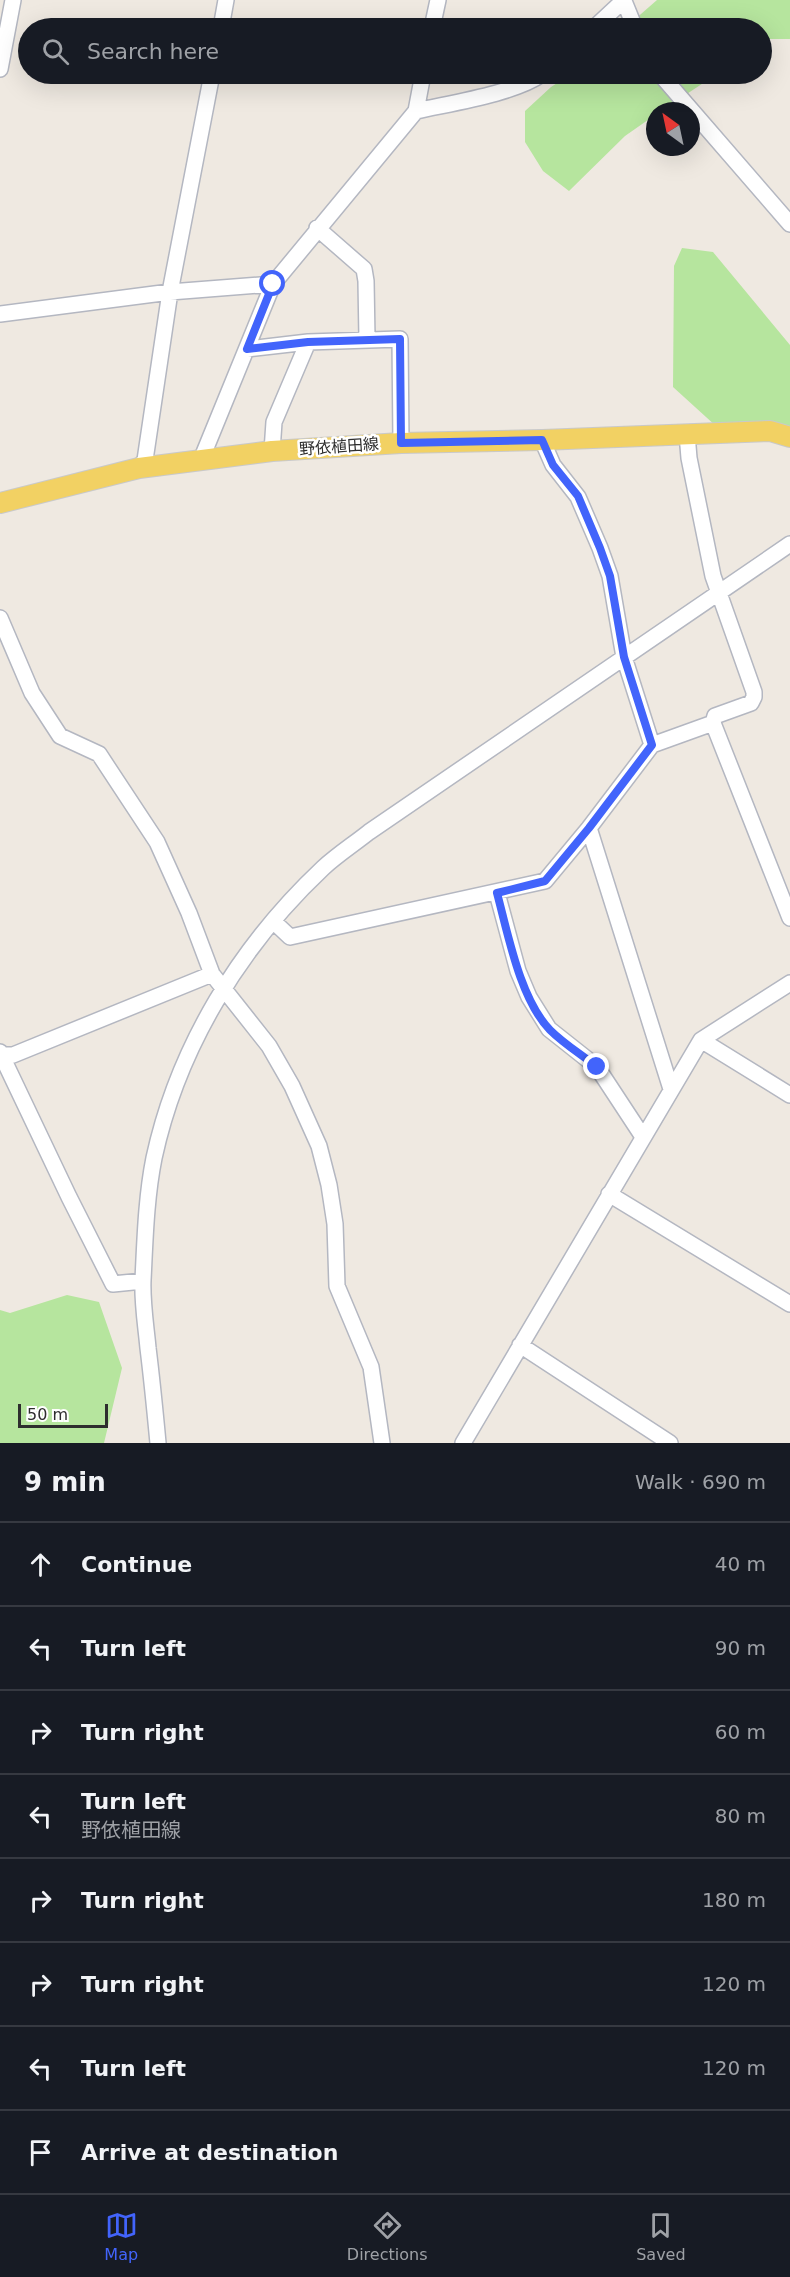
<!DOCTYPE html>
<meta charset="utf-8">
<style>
:root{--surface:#171b24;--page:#20242c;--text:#f1f3f6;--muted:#9ea1a6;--line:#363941;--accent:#4264fb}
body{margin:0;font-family:"DejaVu Sans","Noto Sans JP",sans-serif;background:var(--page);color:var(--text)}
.compass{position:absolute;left:646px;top:102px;width:54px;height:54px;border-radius:50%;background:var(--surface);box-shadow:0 6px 24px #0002;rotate:327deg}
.scale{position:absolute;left:18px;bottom:15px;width:90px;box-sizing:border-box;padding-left:6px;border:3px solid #2e2e2e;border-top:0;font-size:16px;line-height:21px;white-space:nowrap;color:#2e2e2e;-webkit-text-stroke:4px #fff;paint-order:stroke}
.stop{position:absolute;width:18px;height:18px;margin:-14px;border:4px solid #4264fb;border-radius:50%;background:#fff}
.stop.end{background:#4264fb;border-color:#fff;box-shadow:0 2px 6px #0008}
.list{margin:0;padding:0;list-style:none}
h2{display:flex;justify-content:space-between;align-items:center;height:78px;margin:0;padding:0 24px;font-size:26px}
h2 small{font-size:20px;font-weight:400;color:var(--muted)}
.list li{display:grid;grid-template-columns:39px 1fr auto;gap:18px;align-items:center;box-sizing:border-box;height:84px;padding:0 24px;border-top:2px solid var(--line)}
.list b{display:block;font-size:22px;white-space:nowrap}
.list p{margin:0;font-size:20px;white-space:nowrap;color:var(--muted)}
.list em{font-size:20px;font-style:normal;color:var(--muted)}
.icon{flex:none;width:33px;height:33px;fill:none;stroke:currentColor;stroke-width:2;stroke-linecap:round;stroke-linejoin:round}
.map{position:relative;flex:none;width:790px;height:1443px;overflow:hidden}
.search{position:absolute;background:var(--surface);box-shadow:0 6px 24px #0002;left:18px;right:18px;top:18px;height:66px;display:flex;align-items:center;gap:15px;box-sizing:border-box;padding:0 21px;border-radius:33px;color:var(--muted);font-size:22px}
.sheet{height:750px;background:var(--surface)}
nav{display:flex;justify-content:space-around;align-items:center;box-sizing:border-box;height:84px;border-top:2px solid var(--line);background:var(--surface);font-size:16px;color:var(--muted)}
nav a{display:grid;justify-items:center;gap:3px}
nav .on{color:var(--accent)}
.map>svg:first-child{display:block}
.green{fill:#b6e59e}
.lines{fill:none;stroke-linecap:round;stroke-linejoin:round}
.minor-casing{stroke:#b4b7c1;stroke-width:18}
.major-casing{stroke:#c9c9c9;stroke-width:22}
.minor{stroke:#fff;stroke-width:15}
.major{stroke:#f2d163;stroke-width:20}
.route{stroke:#4264fb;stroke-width:8}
.labels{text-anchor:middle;stroke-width:5;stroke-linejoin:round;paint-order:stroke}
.street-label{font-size:16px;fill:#2e2e2e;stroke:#fff}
</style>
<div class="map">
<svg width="790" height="1443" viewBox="0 0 790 1443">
<rect width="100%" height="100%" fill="#efe9e1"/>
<!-- green -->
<path class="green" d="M657,0H790V39H769L762,44V28H625Z
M571,74H717L661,111H655V115L625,136L569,191L543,171L525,142V111L551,87Z
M682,248L713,252L790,345V431L717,427L673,387L674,266Z
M67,1295L99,1302L122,1368L104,1443H0V1310L10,1313Z"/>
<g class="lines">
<!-- minor casing -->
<g class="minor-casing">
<path id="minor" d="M624,1L635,28
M221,28L226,0
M432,28L438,0
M594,28L624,0
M0,69L13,0
M660,74L790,224
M416,111C451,103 514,94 542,74
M317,228L364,269L366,281L367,339
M0,314L170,292L273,284
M247,349L308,342L400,339L401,443
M542,440L553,465L578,497L600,548L610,576L624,657L652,745
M272,451L274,422L308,342
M201,460L273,284L416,111L423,74
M139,468L145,460L170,292L212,74
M0,618L32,693L60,736L99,754L157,842L189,913L212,974L269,1046L292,1086L319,1146L329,1185L335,1224L337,1286L371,1367L382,1443
M713,723L790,918
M589,828L671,1089
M497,893L518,971L529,997L549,1029L597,1067L643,1137
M273,921L290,937L545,881L589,828L652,745L713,723L715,716L751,703L754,697V692L713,576L689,458L687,434
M701,1040L790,1095
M0,1052L69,1197L113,1284L143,1281
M0,1055H13L212,974
M609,1194L790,1304
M520,1345L670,1443
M158,1443C155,1411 152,1380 148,1348C146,1326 142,1303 143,1280C145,1240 146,1198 154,1158C178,1047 240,946 323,868C337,855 354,844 369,832L790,544
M463,1443L701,1040L790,983"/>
</g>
<!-- major casing -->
<g class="major-casing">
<path id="major" d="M0,503L139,468L272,451L401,443L542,440L770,431L790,437"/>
</g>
<!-- minor -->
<use href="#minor" class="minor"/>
<!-- major -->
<use href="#major" class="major"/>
</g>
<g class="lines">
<!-- route -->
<path class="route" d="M273,284L247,349L308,342L400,339L401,443L542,440L553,465L578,496L600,548L610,576L624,657L652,745L589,828L545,881L497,893C508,934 520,999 550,1030C564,1044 582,1055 597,1067"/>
</g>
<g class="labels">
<!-- street labels -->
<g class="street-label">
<text transform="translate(339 446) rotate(-4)" y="6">野依植田線</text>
</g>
</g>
</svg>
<svg class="compass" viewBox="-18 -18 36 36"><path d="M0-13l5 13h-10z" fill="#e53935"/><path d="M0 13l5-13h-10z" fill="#9ea1a6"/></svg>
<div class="scale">50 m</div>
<div class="stop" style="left:273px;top:284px"></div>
<div class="stop end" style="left:597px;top:1067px"></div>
<div class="search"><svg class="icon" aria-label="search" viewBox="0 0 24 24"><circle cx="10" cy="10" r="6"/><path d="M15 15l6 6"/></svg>Search here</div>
</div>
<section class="sheet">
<h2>9 min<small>Walk · 690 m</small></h2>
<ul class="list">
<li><svg class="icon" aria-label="ahead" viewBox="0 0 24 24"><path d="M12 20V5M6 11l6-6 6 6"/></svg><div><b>Continue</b></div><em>40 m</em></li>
<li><svg class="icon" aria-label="left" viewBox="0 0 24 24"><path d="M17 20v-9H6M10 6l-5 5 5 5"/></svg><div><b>Turn left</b></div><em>90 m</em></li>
<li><svg class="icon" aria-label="right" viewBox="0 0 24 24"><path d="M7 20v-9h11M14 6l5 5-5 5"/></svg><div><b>Turn right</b></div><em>60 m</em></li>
<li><svg class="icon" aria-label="left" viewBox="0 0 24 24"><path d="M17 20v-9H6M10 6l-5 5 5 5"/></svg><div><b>Turn left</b><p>野依植田線</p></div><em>80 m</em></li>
<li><svg class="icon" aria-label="right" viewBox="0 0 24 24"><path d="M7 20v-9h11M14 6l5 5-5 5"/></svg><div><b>Turn right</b></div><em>180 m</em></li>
<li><svg class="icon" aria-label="right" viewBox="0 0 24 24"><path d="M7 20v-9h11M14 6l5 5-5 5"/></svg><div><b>Turn right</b></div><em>120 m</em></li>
<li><svg class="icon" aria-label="left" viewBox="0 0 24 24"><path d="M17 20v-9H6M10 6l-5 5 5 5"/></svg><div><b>Turn left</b></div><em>120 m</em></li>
<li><svg class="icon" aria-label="arrive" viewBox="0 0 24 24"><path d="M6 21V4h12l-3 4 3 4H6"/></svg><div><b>Arrive at destination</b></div></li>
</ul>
</section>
<nav>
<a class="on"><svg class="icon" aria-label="map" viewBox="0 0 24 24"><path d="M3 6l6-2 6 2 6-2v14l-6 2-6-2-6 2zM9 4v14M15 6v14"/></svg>Map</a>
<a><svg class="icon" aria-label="directions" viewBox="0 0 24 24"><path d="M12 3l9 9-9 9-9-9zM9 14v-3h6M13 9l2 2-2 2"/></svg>Directions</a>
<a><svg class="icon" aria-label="saved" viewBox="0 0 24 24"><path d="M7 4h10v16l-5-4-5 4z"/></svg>Saved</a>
</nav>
